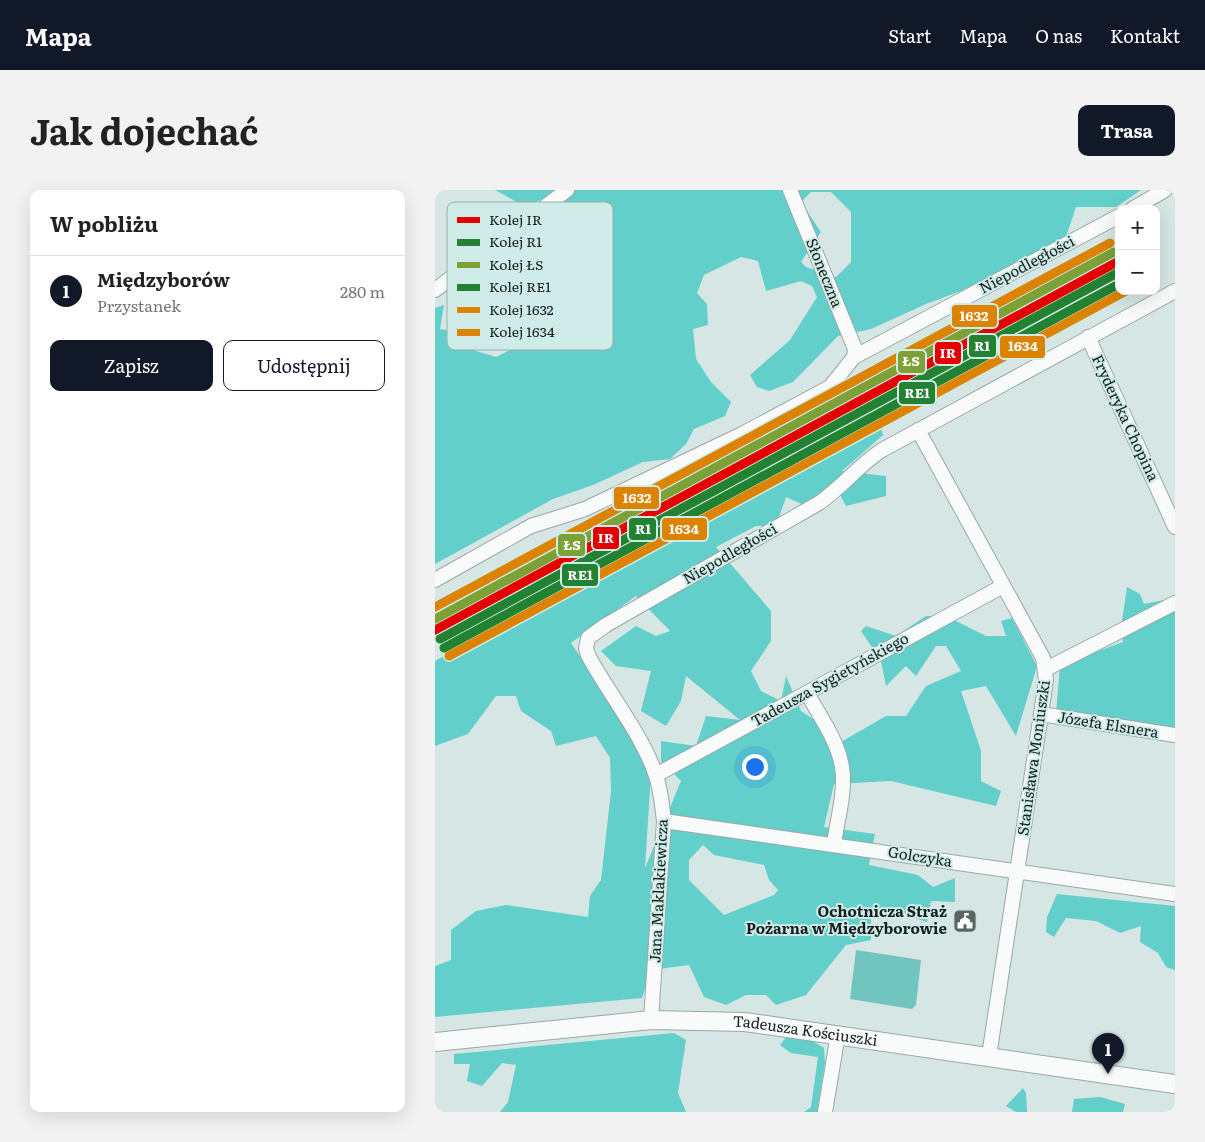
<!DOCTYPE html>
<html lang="pl">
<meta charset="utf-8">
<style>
:root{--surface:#fff;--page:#f2f2f2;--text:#222;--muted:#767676;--line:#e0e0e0;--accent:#111827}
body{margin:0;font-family:Literata,serif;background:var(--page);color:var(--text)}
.controls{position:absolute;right:15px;top:15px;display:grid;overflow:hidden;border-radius:10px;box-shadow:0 5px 20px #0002}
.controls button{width:45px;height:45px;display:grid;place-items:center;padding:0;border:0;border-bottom:1px solid var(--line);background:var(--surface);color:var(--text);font:25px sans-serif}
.you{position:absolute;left:319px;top:576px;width:18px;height:18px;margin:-12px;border:4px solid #fff;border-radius:50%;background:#1a73e8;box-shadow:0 0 0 8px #1a73e833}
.badge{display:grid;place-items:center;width:32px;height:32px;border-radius:50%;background:var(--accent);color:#fff;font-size:16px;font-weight:700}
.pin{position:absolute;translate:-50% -41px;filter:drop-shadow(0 1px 2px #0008)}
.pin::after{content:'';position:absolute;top:26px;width:18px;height:15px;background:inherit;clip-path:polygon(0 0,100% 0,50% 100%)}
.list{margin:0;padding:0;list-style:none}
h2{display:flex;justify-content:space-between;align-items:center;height:65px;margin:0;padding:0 20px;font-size:21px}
h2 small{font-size:16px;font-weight:400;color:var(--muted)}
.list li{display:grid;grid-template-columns:32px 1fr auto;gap:15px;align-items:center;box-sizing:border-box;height:70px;padding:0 20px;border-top:1px solid var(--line)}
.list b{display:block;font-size:19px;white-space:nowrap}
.list p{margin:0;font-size:16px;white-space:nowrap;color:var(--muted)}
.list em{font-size:16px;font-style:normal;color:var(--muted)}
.actions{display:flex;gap:10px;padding:15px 20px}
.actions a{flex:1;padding:11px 0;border:1px solid var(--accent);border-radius:10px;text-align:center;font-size:18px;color:var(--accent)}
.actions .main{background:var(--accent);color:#fff}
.map{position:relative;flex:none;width:740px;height:922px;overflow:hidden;border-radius:10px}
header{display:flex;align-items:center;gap:30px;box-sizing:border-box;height:70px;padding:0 25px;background:var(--accent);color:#fff}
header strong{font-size:24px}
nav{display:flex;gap:28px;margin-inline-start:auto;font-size:18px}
.intro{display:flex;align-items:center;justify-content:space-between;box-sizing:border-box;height:120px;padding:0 30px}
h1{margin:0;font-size:35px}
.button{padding:12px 22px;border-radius:10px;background:var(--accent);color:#fff;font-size:18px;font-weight:700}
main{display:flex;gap:30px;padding:0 30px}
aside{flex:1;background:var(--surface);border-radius:10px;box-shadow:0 5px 20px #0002}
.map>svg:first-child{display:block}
.forest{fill:#62cfca;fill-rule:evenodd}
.water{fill:#72c4be}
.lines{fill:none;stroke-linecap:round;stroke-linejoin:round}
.minor-casing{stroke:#9aa7a6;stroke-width:16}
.major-casing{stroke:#9aa7a6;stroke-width:20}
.minor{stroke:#f9fbfb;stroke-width:14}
.major{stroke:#f9fbfb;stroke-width:18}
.rail-1-casing{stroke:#cfece9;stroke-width:12}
.rail-2-casing{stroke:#cfece9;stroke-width:12}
.rail-3-casing{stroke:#cfece9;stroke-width:12}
.rail-4-casing{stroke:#cfece9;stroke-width:12}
.rail-5-casing{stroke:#cfece9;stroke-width:12}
.rail-6-casing{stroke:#cfece9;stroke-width:12}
.rail-1{stroke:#e50000;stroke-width:9}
.rail-2{stroke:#238132;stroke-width:9}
.rail-3{stroke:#7ca137;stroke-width:9}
.rail-4{stroke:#238132;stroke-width:9}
.rail-5{stroke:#dc8304;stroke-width:9}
.rail-6{stroke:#dc8304;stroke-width:9}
.labels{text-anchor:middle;stroke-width:4;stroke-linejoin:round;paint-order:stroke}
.street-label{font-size:15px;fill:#151f1e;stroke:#cfece9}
.poi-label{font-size:15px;font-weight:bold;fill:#151f1e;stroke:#cfece9;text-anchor:end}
.key{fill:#cfece9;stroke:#97aeac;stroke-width:1}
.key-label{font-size:14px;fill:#151f1e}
.line-badge{stroke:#cfece9;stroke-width:2}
.badge-label{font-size:14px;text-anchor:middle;font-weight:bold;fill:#fff}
</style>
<header>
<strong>Mapa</strong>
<nav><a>Start</a><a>Mapa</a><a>O nas</a><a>Kontakt</a></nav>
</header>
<div class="intro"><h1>Jak dojechać</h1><a class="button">Trasa</a></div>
<main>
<aside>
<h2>W pobliżu<small></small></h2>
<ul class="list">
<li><span class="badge">1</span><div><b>Międzyborów</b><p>Przystanek</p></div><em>280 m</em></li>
</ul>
<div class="actions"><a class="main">Zapisz</a><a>Udostępnij</a></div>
</aside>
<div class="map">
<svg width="740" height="922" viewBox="0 0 740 922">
<rect width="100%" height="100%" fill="#d5e6e4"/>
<!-- forest -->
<path class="forest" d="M60,0H706L681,17H641L631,47L526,101L491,114L436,139L403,146L358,192L334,201L322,197L315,185L355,150L382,107L377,96L366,91L331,101L323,71L306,67L269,85L262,103L272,114L273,135L258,139L261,169L276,192L296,212L290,226L259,239L251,254L235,269L208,272L158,295L118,309L0,374V118L9,115L5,139L26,143L41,161L61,167L81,157H111L126,142L101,127L81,147V123L126,82V42L111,7L91,17ZM376,2H396L416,22V72L401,87L371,77L366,72L386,42L366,12Z
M443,227L448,245L407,281L451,286V306L411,316L401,297L371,316L351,307L341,336H321L281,357L336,421V451L316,481L326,501L346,511L351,486L366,521L396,541L406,552L451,526H471L491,496L526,481L511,456H501L481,486L471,476L451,496L446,471L426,441L431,436L461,446L491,426H511L551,446H571L566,431L577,428L602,476L581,546L551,496L526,501L546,561V591L566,601L561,616L456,591L399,594L389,637L440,644L434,675L483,685L498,697L520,688V712L496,711L492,732L451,719L427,720L436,730V750L411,755L371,805L341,815L331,805H311L291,815L269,807L254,775L216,780L207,808L0,827V776L16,770V740L41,721L71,715L153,727L155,706L166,690L176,601L175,568L161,546L121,556L116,541L86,521L81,506H61L33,544L0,556V471ZM201,406L235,441L221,446L201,436L166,461L181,476L216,481L206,521L231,536L246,511L251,486L305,530L271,526L261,556L226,551V571L246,591L210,678L216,583L176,511L136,453ZM268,655L279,665L329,675L334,690L343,700L339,705L289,725L254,690V670Z
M692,397L705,404L709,414L740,408V544L621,524L625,475L688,452L686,438Z
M622,704L740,716V780L731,777L723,763L705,752L706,736L685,743L661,731L631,728L619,747L611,742L612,727Z
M239,843L251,850L243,903L251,922H65L73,912L81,875L67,873L47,896L32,891L35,874H19V864Z
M352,846L376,850L389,858L390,873L382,922H369L376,917L383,867L356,863L345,855Z
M588,898L591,903L592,922H581L571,916Z
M665,907L690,914L688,922H637L639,909Z"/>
<!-- water -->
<path class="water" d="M421,760L486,770L481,815L477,819L415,809Z"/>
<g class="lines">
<!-- minor casing -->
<g class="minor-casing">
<path id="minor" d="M355,0L420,159L419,167
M697,19L730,0
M0,100L132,0
M653,147L740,337
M483,240L608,468L611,490L606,524L554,866
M0,390L96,336L150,319L307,244L395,197L419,167L684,26
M611,479L740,413
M372,503C384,525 403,551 407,577C411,602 402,630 399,654
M606,524L740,545
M221,585L568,396
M229,631L740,704
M216,830L229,631C227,616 226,600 221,586C208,545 173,503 153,465L151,458L153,448L171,435L384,313C407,297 424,275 447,260L740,101
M390,922L403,844"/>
</g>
<!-- major casing -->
<g class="major-casing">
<g id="major">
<path id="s1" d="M0,852L216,830L310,832L740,894"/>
</g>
</g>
<!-- minor -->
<use href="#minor" class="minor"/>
<!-- major -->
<use href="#major" class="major"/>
<!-- rail-1 casing -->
<g class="rail-1-casing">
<path id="rail-1" d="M0,440L684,71"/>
</g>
<!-- rail-2 casing -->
<g class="rail-2-casing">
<path id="rail-2" d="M5,449L684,82"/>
</g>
<!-- rail-3 casing -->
<g class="rail-3-casing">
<path id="rail-3" d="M0,429L679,62"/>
</g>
<!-- rail-4 casing -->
<g class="rail-4-casing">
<path id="rail-4" d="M9,458L684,94"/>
</g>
<!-- rail-5 casing -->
<g class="rail-5-casing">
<path id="rail-5" d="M0,417L675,53"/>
</g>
<!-- rail-6 casing -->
<g class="rail-6-casing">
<path id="rail-6" d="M14,466L691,101"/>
</g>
<!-- rail-1 -->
<use href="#rail-1" class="rail-1"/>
<!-- rail-2 -->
<use href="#rail-2" class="rail-2"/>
<!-- rail-3 -->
<use href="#rail-3" class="rail-3"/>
<!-- rail-4 -->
<use href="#rail-4" class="rail-4"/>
<!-- rail-5 -->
<use href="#rail-5" class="rail-5"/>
<!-- rail-6 -->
<use href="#rail-6" class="rail-6"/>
</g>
<!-- icons -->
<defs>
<g id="civic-square" transform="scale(1.25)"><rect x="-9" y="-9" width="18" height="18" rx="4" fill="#586563" stroke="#cfece9"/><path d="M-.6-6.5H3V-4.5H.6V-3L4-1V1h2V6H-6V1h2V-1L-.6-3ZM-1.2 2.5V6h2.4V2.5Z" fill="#fff"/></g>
</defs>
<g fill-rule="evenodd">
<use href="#civic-square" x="530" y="731"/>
</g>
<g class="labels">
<!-- street labels -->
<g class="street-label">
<text transform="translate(592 75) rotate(-28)" y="5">Niepodległości</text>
<text transform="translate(389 83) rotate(68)" y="5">Słoneczna</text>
<text transform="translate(690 228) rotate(65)" y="5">Fryderyka Chopina</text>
<text transform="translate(295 364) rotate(-30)" y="5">Niepodległości</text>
<text transform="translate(395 490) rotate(-29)" y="5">Tadeusza Sygietyńskiego</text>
<text transform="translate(673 535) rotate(9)" y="5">Józefa Elsnera</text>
<text transform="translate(599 568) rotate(-82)" y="5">Stanisława Moniuszki</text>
<text transform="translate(485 667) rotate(9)" y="5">Golczyka</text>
<text transform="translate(224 701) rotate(-87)" y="5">Jana Maklakiewicza</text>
<text dy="5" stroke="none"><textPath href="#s1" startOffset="372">Tadeusza Kościuszki</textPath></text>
</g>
<!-- poi labels -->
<g class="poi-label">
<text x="512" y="727">Ochotnicza Straż<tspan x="512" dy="17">Pożarna w Międzyborowie</tspan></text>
</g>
</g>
<!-- legend -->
<rect x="12" y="12" width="166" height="148" rx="8" class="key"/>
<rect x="22" y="27" width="23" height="6" fill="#e50000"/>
<rect x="22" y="49" width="23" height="7" fill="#238132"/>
<rect x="22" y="72" width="23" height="6" fill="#7ca137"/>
<rect x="22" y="94" width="23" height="7" fill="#238132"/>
<rect x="22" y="117" width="23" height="6" fill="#dc8304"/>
<rect x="22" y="139" width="23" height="7" fill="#dc8304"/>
<g class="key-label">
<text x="54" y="35">Kolej IR</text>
<text x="54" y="57">Kolej R1</text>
<text x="54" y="80">Kolej ŁS</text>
<text x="54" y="102">Kolej RE1</text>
<text x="54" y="125">Kolej 1632</text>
<text x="54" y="147">Kolej 1634</text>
</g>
<g class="line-badge">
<rect x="516" y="114" width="47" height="24" rx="5" fill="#dc8304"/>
<rect x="533" y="144" width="29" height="24" rx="5" fill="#238132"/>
<rect x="564" y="145" width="47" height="24" rx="5" fill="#dc8304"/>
<rect x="499" y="151" width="28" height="24" rx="5" fill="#e50000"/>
<rect x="462" y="160" width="29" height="24" rx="5" fill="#7ca137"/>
<rect x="463" y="191" width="38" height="24" rx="5" fill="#238132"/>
<rect x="178" y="296" width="47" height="24" rx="5" fill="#dc8304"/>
<rect x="226" y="327" width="47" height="24" rx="5" fill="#dc8304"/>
<rect x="193" y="327" width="29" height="24" rx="5" fill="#238132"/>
<rect x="157" y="336" width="28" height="24" rx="5" fill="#e50000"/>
<rect x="122" y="343" width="29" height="24" rx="5" fill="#7ca137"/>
<rect x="126" y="373" width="38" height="24" rx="5" fill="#238132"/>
</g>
<g class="badge-label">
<text x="539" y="131">1632</text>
<text x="547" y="161">R1</text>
<text x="588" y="161">1634</text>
<text x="513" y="168">IR</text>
<text x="476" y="176">ŁS</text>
<text x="482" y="208">RE1</text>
<text x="202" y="313">1632</text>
<text x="249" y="344">1634</text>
<text x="208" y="344">R1</text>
<text x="171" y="353">IR</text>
<text x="137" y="360">ŁS</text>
<text x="145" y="390">RE1</text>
</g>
</svg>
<div class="controls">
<button>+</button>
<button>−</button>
</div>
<div class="you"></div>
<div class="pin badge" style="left:673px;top:884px">1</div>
</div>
</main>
